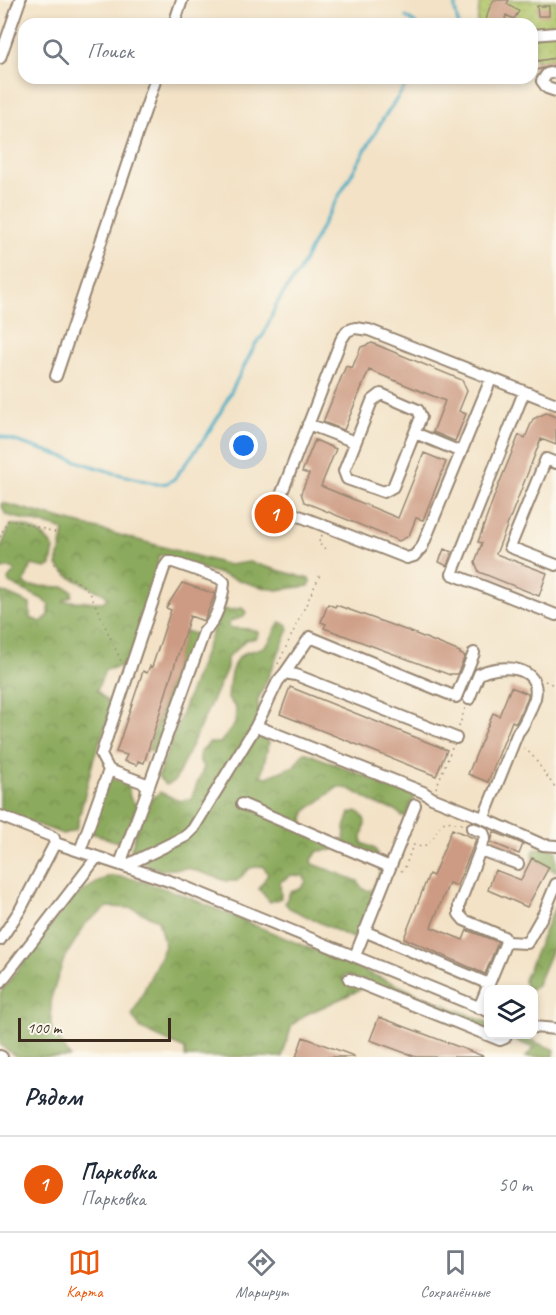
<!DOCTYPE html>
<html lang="ru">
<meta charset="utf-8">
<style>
:root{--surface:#fff;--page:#f6f6f7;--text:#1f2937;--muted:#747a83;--line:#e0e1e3;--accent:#ea580c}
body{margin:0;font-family:Caveat,sans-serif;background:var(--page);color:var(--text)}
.controls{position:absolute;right:18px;bottom:18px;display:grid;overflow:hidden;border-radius:12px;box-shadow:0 3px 9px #0003}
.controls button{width:54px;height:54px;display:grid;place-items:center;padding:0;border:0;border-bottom:2px solid var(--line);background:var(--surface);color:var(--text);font:30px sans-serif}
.scale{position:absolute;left:18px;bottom:15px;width:153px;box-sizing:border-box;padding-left:6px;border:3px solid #3b2a1e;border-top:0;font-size:16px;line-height:21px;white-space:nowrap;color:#3b2a1e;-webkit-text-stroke:4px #fbf7ec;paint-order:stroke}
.you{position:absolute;left:244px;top:446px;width:21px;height:21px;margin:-15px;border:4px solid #fff;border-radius:50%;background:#1a73e8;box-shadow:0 0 0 9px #1a73e833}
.badge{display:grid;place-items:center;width:39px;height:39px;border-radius:50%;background:var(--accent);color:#fff;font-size:20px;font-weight:700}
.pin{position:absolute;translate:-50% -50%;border:3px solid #fff;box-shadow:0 2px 6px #0006}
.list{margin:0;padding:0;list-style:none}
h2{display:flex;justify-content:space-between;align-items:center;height:78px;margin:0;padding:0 24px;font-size:26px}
h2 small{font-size:20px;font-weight:400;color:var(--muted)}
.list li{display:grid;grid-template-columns:39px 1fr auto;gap:18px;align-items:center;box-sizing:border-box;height:96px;padding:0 24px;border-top:2px solid var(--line)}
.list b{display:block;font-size:22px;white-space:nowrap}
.list p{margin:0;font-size:20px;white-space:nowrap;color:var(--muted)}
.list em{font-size:20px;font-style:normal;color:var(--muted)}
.icon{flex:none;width:33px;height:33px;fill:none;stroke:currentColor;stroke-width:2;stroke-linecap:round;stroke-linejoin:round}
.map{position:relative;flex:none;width:556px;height:1057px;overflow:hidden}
.search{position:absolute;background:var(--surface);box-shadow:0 3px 9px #0003;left:18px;right:18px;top:18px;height:66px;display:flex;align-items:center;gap:15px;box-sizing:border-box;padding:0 21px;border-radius:18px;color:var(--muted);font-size:22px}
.sheet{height:174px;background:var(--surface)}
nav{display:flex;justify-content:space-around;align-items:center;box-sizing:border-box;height:84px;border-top:2px solid var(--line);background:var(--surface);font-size:16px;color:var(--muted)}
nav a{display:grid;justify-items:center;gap:3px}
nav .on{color:var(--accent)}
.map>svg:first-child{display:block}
.green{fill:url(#green-dots);stroke:#767844;stroke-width:1.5}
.forest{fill:url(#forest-crowns);stroke:#646a3e;stroke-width:1.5}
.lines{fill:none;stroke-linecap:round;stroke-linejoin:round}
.stream{stroke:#42aac2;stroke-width:3}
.building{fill:#cd9b83}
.minor-casing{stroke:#978672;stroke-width:14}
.path{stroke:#978672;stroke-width:1.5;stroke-dasharray:1.5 4.5;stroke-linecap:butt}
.minor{stroke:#fff;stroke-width:10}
</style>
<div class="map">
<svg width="556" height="1057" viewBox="0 0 556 1057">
<defs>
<pattern id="green-dots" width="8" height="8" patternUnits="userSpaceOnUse" patternTransform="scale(1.5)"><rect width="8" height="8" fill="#b0c569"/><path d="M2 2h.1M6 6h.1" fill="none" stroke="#98a95b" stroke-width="1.8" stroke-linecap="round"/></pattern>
<pattern id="forest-crowns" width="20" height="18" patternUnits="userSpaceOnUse" patternTransform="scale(1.5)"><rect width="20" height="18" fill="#8caa5d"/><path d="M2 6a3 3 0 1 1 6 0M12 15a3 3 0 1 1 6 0" fill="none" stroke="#748b4c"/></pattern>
</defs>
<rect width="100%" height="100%" fill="#fbf7ec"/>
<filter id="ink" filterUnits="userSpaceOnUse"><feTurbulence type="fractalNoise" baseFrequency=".0167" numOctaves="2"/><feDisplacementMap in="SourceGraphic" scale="12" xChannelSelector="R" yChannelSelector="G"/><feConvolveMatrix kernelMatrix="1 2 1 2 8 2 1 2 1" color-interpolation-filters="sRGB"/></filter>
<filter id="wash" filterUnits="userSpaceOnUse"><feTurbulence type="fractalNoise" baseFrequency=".008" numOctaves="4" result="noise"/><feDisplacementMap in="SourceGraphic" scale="24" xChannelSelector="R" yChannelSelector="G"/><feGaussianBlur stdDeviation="1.35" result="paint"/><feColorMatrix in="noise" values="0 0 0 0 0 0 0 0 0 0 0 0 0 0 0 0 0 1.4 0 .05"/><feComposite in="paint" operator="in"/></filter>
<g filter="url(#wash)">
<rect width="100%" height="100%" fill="#f3e2c6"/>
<!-- green -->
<path class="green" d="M556,0V57L536,61L535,57H532V24H477L480,0Z"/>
<!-- forest -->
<path class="forest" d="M3,503L229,565L249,562L309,579L311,582L309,586L277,590L257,586L161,555L158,556L157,573L131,664L105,670L97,690L112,707L93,761L76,830L63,834L0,811V591L30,604V618L41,622L49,615V605L42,599L9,583L8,579L15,571C10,565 7,569 0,569V550L10,525C27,523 46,535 54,549L51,565L46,568L31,565L24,583L29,586L65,587L72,591V596L65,599V601L102,602L108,598L104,594L70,577L57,566L64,531L59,528L6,515L1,504Z
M242,608L246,612L244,617L231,621L228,624L230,628L250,629L258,632L257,638L246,640L227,658V668L175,781L166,785L158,777L221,609L231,610Z
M281,622L287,625L289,629L258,700L259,718L253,736L263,737L269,742L261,776L267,777L294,766L304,752L415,796L407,816H402L396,810L378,805L350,789L338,787L305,812L303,828L334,843L333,850L318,851L312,860L313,864L358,881C361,888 364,892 372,890L380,872L382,871L357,936L352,938L289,908L285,903L290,892L300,889L306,882L304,876L291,875L280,882L281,898L270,902L259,889L268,874L263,866L250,868L237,881H227L188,868L160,870L137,860L131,850C137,830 142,804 160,792L180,801L191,799L204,767L200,762V753L209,743H220L235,724L236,708L228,699C229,686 229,663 243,654C251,649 262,651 269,642C274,636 274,627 281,622Z
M185,631L195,634L197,639L156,752L148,751Z
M112,779L128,783L130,798L137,806L123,844L89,832L108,781Z
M357,811C372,822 361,828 362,843L375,849L378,854L377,857L344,843L345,828L350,813Z
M546,847L556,851V872L532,858L534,850Z
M109,876C133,876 155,886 178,893L488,1023V1033L347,975L343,977L344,981L361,988L360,990L305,1015L292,1025L282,1057H185V1049L141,1029L132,1016L165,946L158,920L131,908L108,907L86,923L64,959L51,998V1027L70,1057H17L0,1045V993L65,907L81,892Z
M556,904V940L536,987L530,989L525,986L524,980Z
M512,1035H518L555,1050L553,1057H526L534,1048L512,1039Z"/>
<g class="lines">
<!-- stream -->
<path class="stream" d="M456,0L455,9L458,24
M406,17L416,24
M0,436L114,473L158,484L167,483L174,479L205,438L218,417L255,345L264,334L277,303L299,271L323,224L383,119L411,78"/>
</g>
<g id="blocks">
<!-- building -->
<path class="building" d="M494,0H509L507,4L519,11L514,19L506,15L504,24H485L489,9Z
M537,6H549V16H538Z
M556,58V65L532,71V62Z
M372,343L462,380L467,391L459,411L466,414L455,441L433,432L445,401L369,370L344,430L323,422L346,366L352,368L361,347Z
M546,413L556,417V445L541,439L496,554L547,573L539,596L479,572L475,562L482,543L478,542L495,494L519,435L525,438L533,419Z
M315,440L336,449L321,486L398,518L424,453L446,462L423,520L416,518L409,536L399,541L304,502L301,493L309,474L302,472Z
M444,549L452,552L447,566L439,562Z
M182,583L215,594L204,621L190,616L144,763L138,761L137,765L124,761L127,755L116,752L143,671L147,673L150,666L152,667L171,610L166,608Z
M328,604L335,607L336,605L411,632L460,652V654L465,656L457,674H450V675L324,628L326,624L321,622Z
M290,687L447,750L436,776L280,714Z
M511,687L528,694V697L516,723L512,721L488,782L468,774L493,713L499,716Z
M452,829L476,839L457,886L449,883L431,927L463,940L467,930L498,942L485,974L404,938L429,874L433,876Z
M494,832L523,844L519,854L491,842Z
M532,858L549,867L527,907L488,890L495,870L521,880Z
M379,1017L483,1056V1057H416L370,1040Z
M303,1037L354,1056V1057H296Z"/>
</g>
</g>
<g filter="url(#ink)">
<use href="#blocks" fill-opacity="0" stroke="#978672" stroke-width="1.5"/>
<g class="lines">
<!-- minor casing -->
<g class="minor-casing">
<path id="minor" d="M174,24L182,0
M534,35L556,33
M0,58L20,0
M556,72L547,74L542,81L547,88L556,91
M56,376L156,78
M491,379L422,547L414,556L407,558L289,512L282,504L281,495L341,340L347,331L355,328L369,330L556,404
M524,392L452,574L556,615
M381,394L418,410L421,417L393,487L384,492L347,479L344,471L372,401Z
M308,424L355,442
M415,433L461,452
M556,463L546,459L510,547L556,565
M285,673L310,637L456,697L474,653
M256,726L278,681L285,673L296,675L456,738
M242,804L390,867
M0,816L51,836L54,838L55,843L175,883L488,1011
M480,817L543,845L556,846
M472,828L483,832L485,837L459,905V914L464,920L504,937L506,942L479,1008
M480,850L518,864
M80,851L109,770
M120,864L146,794L147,787L144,783L109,770L101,755L164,568L168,562H173L219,578L224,582C223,599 216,621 204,632L146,794
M125,866L186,836L193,829L256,726L423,792L432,798L480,817H484L518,732C524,726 526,719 530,711C531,707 534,702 535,698C542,664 499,664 479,674L469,699
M364,931L489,984
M0,940L20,910L55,843
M506,942L527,943L544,913L556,884
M355,956L415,805
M349,979L500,1040L505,1038L507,1034
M0,983L97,857
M534,1027L556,1029
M0,1056L2,1057"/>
</g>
<!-- path -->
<path class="path" d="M322,535L318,544L325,547L324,549
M0,537L7,521L12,520L58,533L60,536L54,563L56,567L81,584L90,593L121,661
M278,664L320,575
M545,681L556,686
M459,727L465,708
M524,748L532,755L556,789
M436,788L452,748
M413,845L422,847C439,838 433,830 446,821L462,824
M401,871L404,870L413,845"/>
<!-- minor -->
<use href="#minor" class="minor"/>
</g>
</g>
</svg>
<div class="controls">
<button><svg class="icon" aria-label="layers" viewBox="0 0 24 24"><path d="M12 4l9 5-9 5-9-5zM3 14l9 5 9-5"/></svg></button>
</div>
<div class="scale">100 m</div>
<div class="you"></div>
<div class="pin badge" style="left:274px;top:514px">1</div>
<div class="search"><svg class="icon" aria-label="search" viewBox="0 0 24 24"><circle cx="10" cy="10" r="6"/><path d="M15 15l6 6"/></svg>Поиск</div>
</div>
<section class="sheet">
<h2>Рядом<small></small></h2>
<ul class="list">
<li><span class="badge">1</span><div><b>Парковка</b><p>Парковка</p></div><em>50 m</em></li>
</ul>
</section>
<nav>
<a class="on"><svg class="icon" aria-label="map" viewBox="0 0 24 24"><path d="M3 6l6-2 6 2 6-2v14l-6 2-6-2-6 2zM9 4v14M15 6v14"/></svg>Карта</a>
<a><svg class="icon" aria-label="directions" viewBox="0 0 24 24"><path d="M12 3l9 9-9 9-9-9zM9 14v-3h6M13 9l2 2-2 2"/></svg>Маршрут</a>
<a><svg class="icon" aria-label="saved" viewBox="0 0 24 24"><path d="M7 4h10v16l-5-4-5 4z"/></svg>Сохранённые</a>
</nav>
